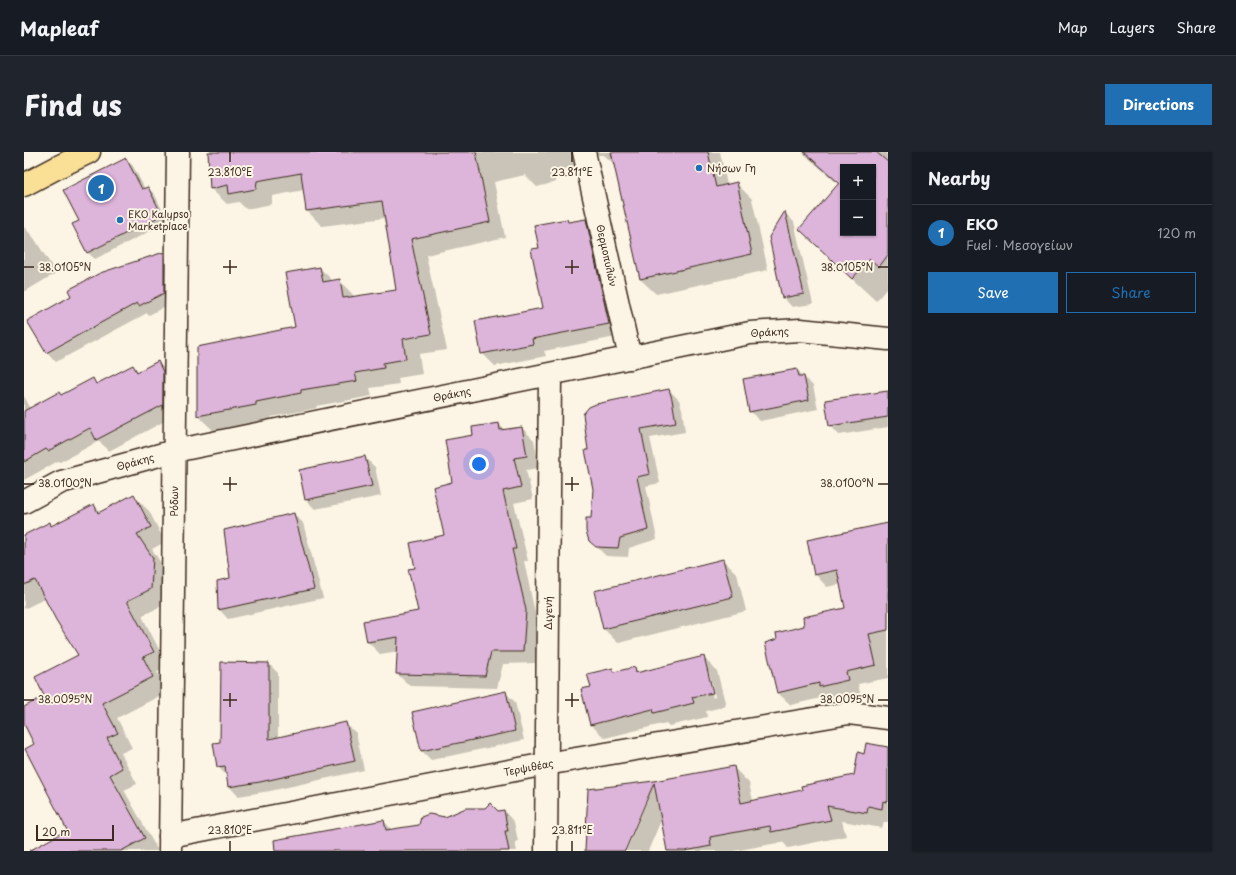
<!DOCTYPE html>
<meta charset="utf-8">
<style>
:root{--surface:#171b24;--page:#20242c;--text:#f1f3f6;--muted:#9ea1a6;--line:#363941;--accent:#1f6fb2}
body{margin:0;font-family:"Playpen Sans",sans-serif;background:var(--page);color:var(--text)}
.controls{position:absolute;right:12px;top:12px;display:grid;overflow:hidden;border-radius:0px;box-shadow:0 1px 3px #0004}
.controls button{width:36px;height:36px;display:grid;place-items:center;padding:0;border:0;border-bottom:1px solid var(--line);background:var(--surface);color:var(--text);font:20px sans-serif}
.scale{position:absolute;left:12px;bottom:10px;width:78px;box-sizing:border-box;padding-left:4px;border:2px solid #3b2a1e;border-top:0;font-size:11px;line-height:14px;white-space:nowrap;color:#3b2a1e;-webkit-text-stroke:3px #fcf5e5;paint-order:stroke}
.you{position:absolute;left:455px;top:312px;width:14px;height:14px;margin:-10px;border:3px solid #fff;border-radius:50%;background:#1a73e8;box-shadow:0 0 0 6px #1a73e833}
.badge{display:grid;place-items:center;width:26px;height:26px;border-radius:50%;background:var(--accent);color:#fff;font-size:13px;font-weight:700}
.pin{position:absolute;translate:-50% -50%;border:2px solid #fff;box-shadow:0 1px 4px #0006}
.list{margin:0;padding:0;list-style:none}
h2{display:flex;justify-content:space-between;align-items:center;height:52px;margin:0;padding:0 16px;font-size:17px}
h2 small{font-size:13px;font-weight:400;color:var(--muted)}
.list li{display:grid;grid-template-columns:26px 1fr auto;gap:12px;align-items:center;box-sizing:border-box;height:56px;padding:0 16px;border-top:1px solid var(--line)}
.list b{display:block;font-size:15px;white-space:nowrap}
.list p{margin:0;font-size:13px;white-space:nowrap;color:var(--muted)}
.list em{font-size:13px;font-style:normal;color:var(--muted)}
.actions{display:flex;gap:8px;padding:12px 16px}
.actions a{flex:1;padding:9px 0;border:1px solid var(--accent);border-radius:0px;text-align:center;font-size:14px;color:var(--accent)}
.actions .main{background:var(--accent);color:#fff}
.map{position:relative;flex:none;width:864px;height:699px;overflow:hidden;border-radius:0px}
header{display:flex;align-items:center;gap:24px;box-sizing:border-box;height:56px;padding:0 20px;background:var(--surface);border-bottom:1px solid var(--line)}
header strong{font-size:19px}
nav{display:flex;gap:22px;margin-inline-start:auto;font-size:14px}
.intro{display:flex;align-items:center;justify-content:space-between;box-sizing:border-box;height:96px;padding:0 24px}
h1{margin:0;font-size:28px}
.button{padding:10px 18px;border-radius:0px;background:var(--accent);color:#fff;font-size:14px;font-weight:700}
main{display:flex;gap:24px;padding:0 24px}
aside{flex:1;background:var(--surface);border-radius:0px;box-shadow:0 1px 3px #0004}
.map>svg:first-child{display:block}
.shadow{fill:#0003;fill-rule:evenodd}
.building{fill:#ddb4da;stroke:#3b2a1e;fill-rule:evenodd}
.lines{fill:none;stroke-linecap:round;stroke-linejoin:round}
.minor-casing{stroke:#3b2a1e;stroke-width:25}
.major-casing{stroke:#3b2a1e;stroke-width:25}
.minor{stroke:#fcf5e5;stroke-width:22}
.major{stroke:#fadf96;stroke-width:22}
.ticks{fill:none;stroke:#3b2a1e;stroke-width:1.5}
.poi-dot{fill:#1f6fb2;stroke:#fcf5e5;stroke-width:1.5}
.labels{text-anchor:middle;stroke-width:4;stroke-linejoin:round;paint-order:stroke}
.poi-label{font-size:10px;fill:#3b2a1e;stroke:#fcf5e5;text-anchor:start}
.street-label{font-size:10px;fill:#3b2a1e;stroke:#fcf5e5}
.ticks-label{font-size:10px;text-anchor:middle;fill:#3b2a1e;stroke:#fcf5e5;stroke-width:4;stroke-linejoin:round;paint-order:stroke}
</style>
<header>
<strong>Mapleaf</strong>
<nav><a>Map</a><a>Layers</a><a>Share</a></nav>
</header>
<div class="intro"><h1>Find us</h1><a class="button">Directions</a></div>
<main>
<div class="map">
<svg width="864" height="699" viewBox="0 0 864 699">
<rect width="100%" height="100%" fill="#fcf5e5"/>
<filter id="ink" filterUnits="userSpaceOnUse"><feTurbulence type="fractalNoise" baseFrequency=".025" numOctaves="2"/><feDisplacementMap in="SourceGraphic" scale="8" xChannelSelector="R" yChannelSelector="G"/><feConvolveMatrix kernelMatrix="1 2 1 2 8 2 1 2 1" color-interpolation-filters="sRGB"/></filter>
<g filter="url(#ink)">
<!-- shadow -->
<path class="shadow" d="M185,0H696L703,33L712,31L728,47L744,118L632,142L616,127L590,12L580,3H573L567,7L564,12L530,19L532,30L513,35L501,23L470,30L481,85L402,103L423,198L395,202L398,222L374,226L375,232L346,236L348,244L292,254L293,256L247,265V268L190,279L174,264L272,176L296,116L309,129L315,128L331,145L373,139L361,66L298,74L282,58L280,38L248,44V52L222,57L215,50L203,52L187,37Z
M778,0H861L864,3V135L852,149L799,100L815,33ZM819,15H849V81H819Z
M102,7L109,14L121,37L124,36L131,43L144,70L71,107L63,100L56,69Z
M761,61L770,70L789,152L768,155L759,145Z
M543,68L546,71L562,68L575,81L597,184L520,199L522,204L471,214L458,201L520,157L516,96Z
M0,75L10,86L32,121L0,140Z
M140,101L150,111L149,150L125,163L123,161L32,210L23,200L49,144L77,122Z
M134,210L145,222L150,264L85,299L75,289L36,310L34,309L0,328V244L7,257L35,241L38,243L68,227L74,233L109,214L115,220Z
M773,218L789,234L794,257L736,269L726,259Z
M645,238L655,248L658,257L661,280L626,286L636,331L622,334L633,387L605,396L604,405L582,404L566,388L570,337L565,299Z
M864,240V275L815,283L806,273Z
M475,272L481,278L498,276L510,288L515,316L502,318L509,347L490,351L504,409H500L513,471L511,511L479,512L473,536L386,534L373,522L375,499L356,502L344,490L395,460L392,417L421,384L430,330L450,284Z
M341,306L351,315L357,344L291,357L282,348Z
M110,344L125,359L141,390L128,397L144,422L141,452L118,464L144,515L133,520L143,540L93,566L108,596L97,601L113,632L100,638L134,699H26L44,678L12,593L0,570V556L22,545L56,503L22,446L0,457V384L25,371L28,374L70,353L77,360Z
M270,362L279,371L299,446L204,467L195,457L207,427Z
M864,372V526L834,532L836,541L808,547L805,544L767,553L754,541L782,475L822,457L817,432L803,435L791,422Z
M699,408L713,422L722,459L594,491L580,477Z
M679,505L693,519L702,554L682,559L683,565L645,574L642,571L581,586L567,573L568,536L589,518L592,521L611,516L616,521ZM683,520H685L691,545L689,546Z
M245,512L254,521V586L322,572L332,581L340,618L246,639L214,644L205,634L203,624L194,615L197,591Z
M482,541L491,550L500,588L407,608L397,598Z
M864,596V670H860L858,676L818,669L822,684L764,696L759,690L710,699H644L638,666L624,699H602L624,647H622L600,699H562L630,630L709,615L725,631L729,649L779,639L831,624L841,603Z
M480,659L490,670L494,689L491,690L493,699H264L360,669L368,678L396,673L421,666Z"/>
<!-- building -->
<path class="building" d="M184,0H452L466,70L387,87L407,182L379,187L382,207L359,211L360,216L331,221L333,229L277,238V241L232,250V253L173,264V195L271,175L261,121L296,115L299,130L316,127L319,146L372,138L358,49L282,59L277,21L233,29L232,37L205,42L204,33L186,37Z
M587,0H684L692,35L713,30L728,102L616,127Z
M780,0H852L864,10V103L855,115L846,107L828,127L775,77L815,31ZM819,15H849V81H819Z
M102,6L118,37L124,35L138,63L63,101L48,72L55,69L39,38Z
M761,59L780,142L758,146L745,85Z
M543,67L544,70L562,67L585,172L508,187L509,192L457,202L451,169L519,156L507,97L515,96L510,73Z
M140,100V141L115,154L113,151L22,201L3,169L47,144L44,138L76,121Z
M134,209L139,220V253L72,288L66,276L24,299L22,297L0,310V259L35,240L37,243L69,226L72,232L109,213L113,220Z
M773,217L775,224H780L785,248L725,260L719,227Z
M645,237L648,247L652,271L617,277L626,322L613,325L624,378L596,386L594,396L572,395L565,389L562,379V366H567L569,337L561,298H564L559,262L565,255L572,252Z
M864,239V265L805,274L801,248Z
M475,271L476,278L498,275L503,304L490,306L497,335L479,339L492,397H488L502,458L499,500H467L461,524L372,522L374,485L343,490L339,469L394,459L384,417L391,416L386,391L420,383L409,335L428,330L421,288L449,283L448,275Z
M341,304L348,334L281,348L275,318Z
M110,342L127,375L113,382L129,406L127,437L103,449L130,500L119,505L129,525L78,551L94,581L83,586L98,616L86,623L121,686L97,699H5L43,678L1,597L10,592L0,572V555L20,544L11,525L54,503L32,468L11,428L0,433V383L26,370L27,374L70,352L74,361Z
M270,361L290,437L194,458L193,429L206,426L200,378Z
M864,371V478L845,482L852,513L822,520L824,528L795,535V531L753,541L741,491L753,487L752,481L780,474L779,465L821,456L813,418L790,423L783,388Z
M699,407L709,445L579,477L570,439Z
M680,504L689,541L668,545L670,551L630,561L629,557L566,573L557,537L567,535L563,522L589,516L590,520L611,515L612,521Z
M197,510L245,511V587L322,570L331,609L236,630L204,635L201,614L193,615L189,591L196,590Z
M482,539L491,579L397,599L388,560Z
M842,591L864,595V650L859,649L858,657L844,654L843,661L803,654L807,668L747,680L746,674L686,685L687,694L661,699H643L630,631L601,699H561L564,637L630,629L710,614L717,651L778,638L777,634L830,623L834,600L840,602Z
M466,651L474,659L480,658L484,679H481L485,699H251L250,688L360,668L362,678L395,673L397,665L405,662L421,665L442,656H461Z"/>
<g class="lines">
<!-- minor casing -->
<g class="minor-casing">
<g id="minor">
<path id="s1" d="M560,0L606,206"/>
<path id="s2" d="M0,350L37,330L150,299L726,181L776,178L864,187"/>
<path id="s3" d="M146,684L522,612L825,561L864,566"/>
<path id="s4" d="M146,698L154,0"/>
<path id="s5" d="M522,699L526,223"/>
</g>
</g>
<!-- major casing -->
<g class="major-casing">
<path id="major" d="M0,33L36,14L65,0"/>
</g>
<!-- minor -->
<use href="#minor" class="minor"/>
<!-- major -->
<use href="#major" class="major"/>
</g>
</g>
<!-- ticks -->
<path class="ticks" d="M206,0V10M548,0V10M206,108V122M548,108V122M0,115H10M199,115H213M541,115H555M854,115H864M206,325V339M548,325V339M0,332H10M199,332H213M541,332H555M854,332H864M206,541V555M548,541V555M0,548H10M199,548H213M541,548H555M854,548H864M206,689V699M548,689V699"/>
<!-- markers -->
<g class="poi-dot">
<circle cx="675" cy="16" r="4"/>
<circle cx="96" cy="68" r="4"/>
</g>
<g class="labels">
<!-- poi labels -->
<g class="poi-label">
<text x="683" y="20">Νήσων Γη</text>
<text x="104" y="66">EKO Kalypso<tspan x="104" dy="12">Marketplace</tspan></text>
</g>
<!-- street labels -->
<g class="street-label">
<text dy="4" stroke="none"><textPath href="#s1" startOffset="106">Θερμοπυλών</textPath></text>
<text dy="4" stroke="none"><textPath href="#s2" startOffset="767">Θράκης</textPath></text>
<text dy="4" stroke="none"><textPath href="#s2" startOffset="443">Θράκης</textPath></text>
<text dy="4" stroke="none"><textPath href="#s2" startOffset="119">Θράκης</textPath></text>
<text dy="4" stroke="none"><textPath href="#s4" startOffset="349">Ρόδων</textPath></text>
<text dy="4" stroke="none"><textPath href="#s5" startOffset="238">Διγενή</textPath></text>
<text dy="4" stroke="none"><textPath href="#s3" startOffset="365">Τερψιθέας</textPath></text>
</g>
</g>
<g class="ticks-label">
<text x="206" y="24">23.810°E</text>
<text x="548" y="24">23.811°E</text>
<text x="41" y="119">38.0105°N</text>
<text x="823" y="119">38.0105°N</text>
<text x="41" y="335">38.0100°N</text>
<text x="823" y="335">38.0100°N</text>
<text x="41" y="551">38.0095°N</text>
<text x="823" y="551">38.0095°N</text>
<text x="206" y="682">23.810°E</text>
<text x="548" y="682">23.811°E</text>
</g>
</svg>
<div class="controls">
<button>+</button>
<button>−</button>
</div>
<div class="scale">20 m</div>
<div class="you"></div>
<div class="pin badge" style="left:77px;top:36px">1</div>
</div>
<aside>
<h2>Nearby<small></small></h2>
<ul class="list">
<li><span class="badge">1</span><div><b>EKO</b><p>Fuel · Μεσογείων</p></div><em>120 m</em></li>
</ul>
<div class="actions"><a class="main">Save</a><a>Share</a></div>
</aside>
</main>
